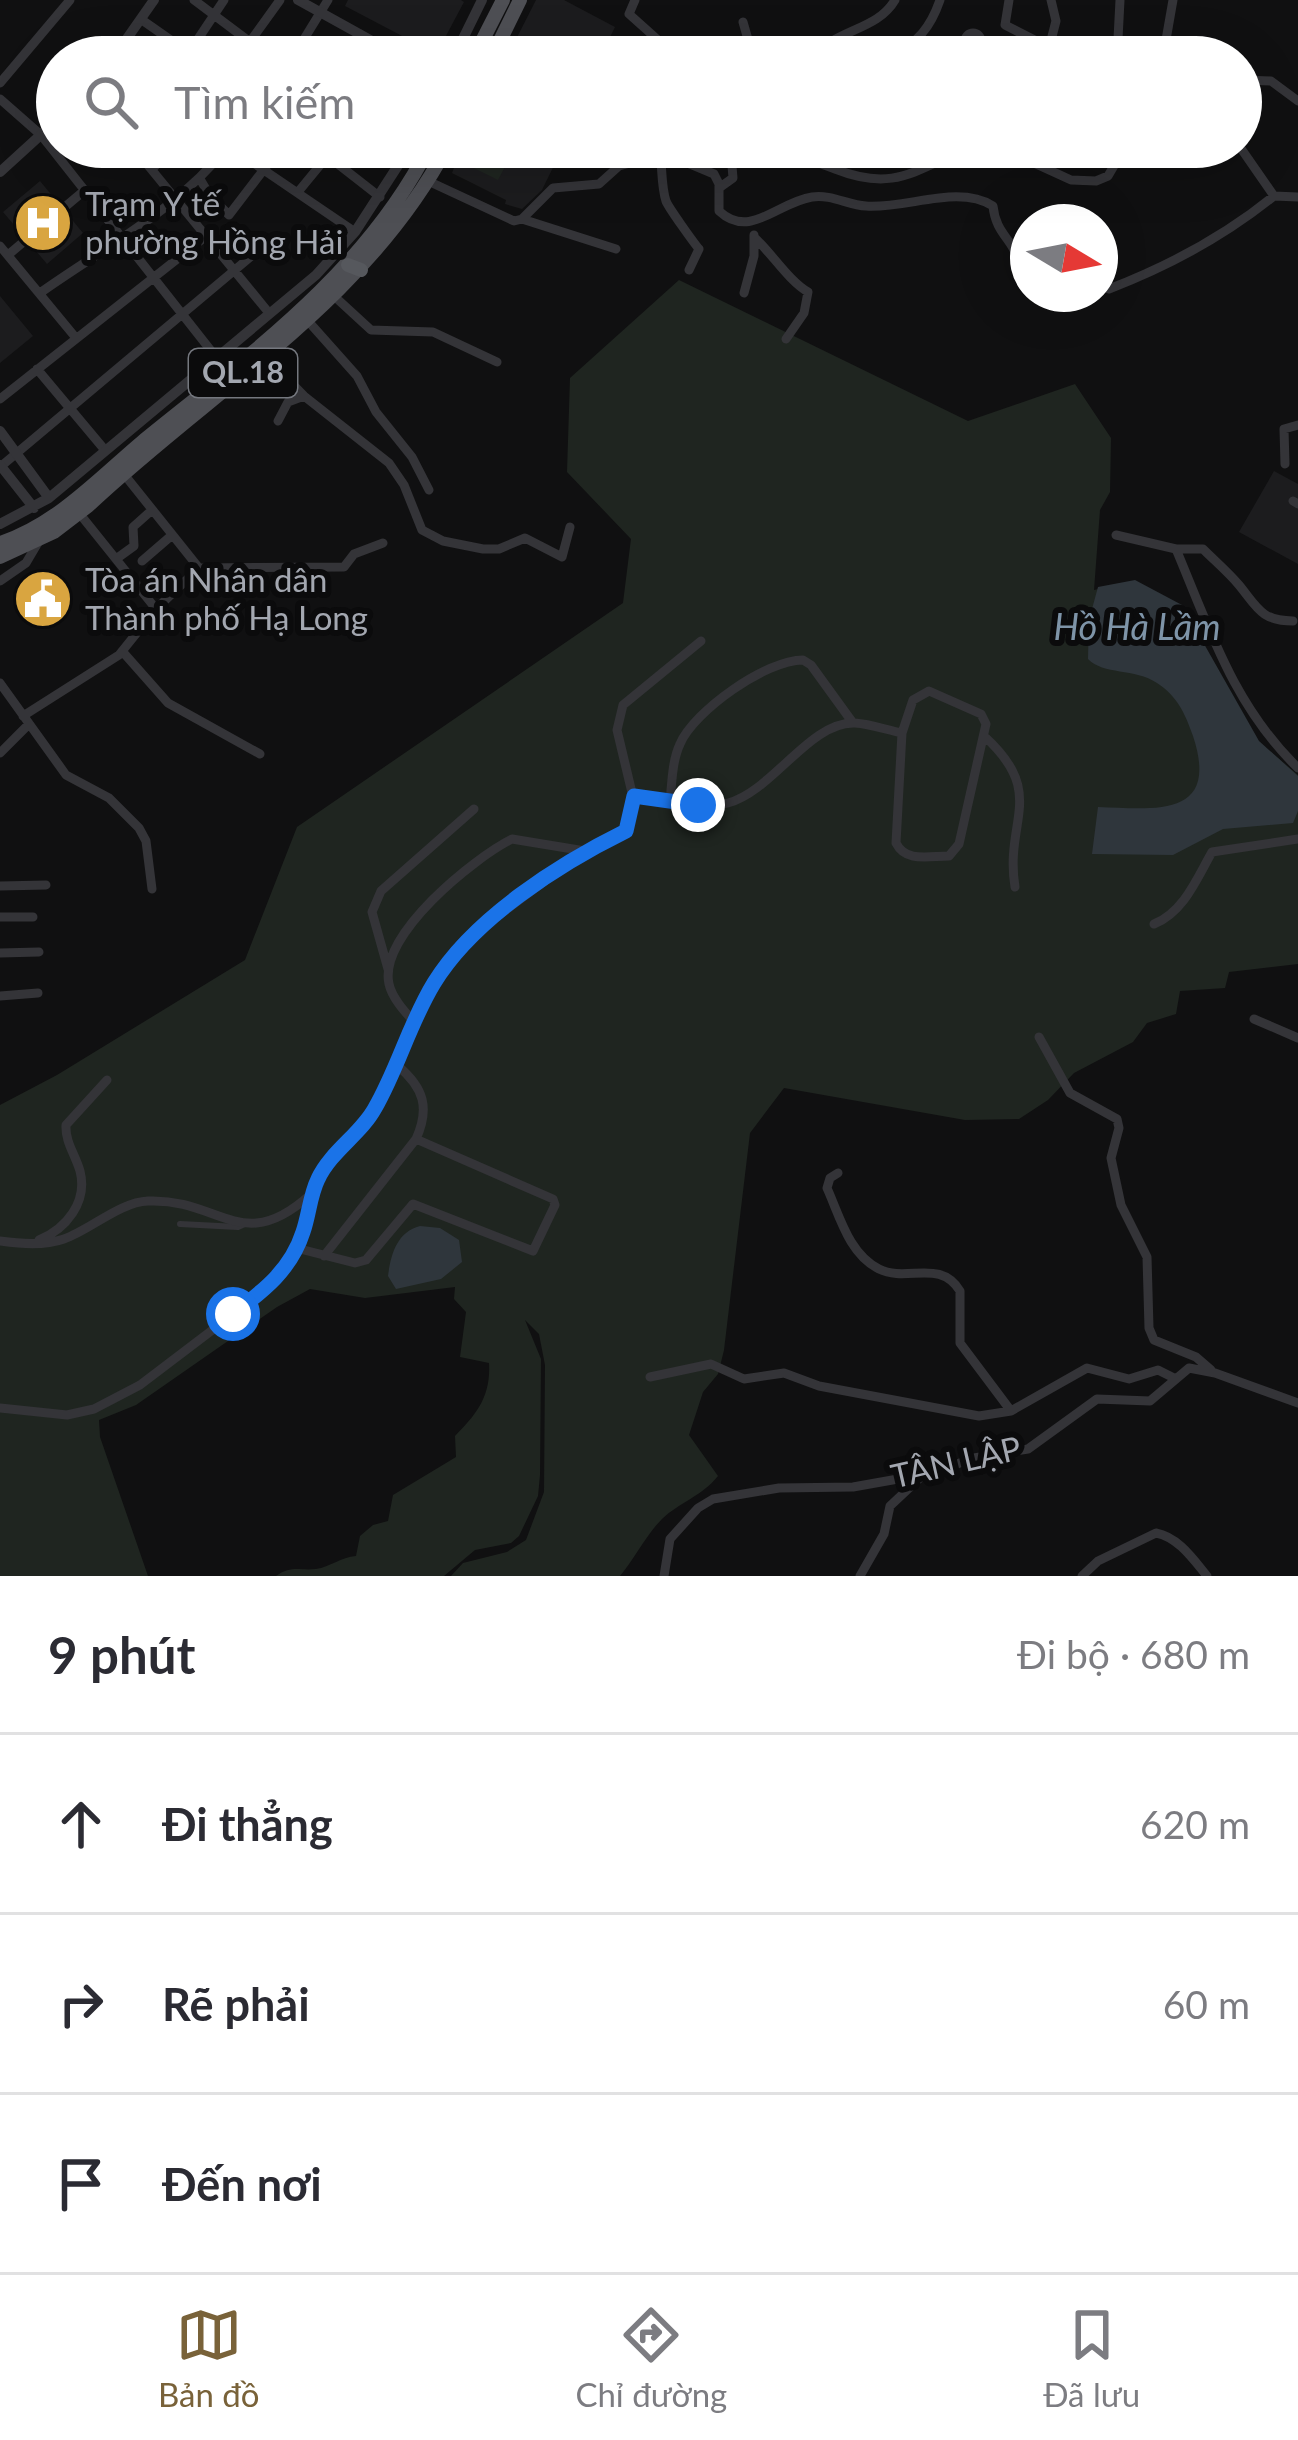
<!DOCTYPE html>
<html lang="vi">
<meta charset="utf-8">
<style>
:root{--surface:#fff;--page:#f2f2f3;--text:#2b2b33;--muted:#7c7c81;--line:#e1e1e2;--accent:#796239}
body{margin:0;font-family:Lato,sans-serif;background:var(--page);color:var(--text)}
.compass{position:absolute;left:1010px;top:204px;width:108px;height:108px;border-radius:50%;background:var(--surface);box-shadow:0 12px 48px #0002;rotate:100deg}
.stop{position:absolute;width:36px;height:36px;margin:-27px;border:9px solid #1a73e8;border-radius:50%;background:#fff}
.stop.end{background:#1a73e8;border-color:#fff;box-shadow:0 3px 12px #0008}
.list{margin:0;padding:0;list-style:none}
h2{display:flex;justify-content:space-between;align-items:center;height:156px;margin:0;padding:0 48px;font-size:51px}
h2 small{font-size:39px;font-weight:400;color:var(--muted)}
.list li{display:grid;grid-template-columns:78px 1fr auto;gap:36px;align-items:center;box-sizing:border-box;height:180px;padding:0 48px;border-top:3px solid var(--line)}
.list b{display:block;font-size:45px;white-space:nowrap}
.list em{font-size:39px;font-style:normal;color:var(--muted)}
.icon{flex:none;width:66px;height:66px;fill:none;stroke:currentColor;stroke-width:2;stroke-linecap:round;stroke-linejoin:round}
.map{position:relative;flex:none;width:1298px;height:1576px;overflow:hidden}
.search{position:absolute;background:var(--surface);box-shadow:0 12px 48px #0002;left:36px;right:36px;top:36px;height:132px;display:flex;align-items:center;gap:30px;box-sizing:border-box;padding:0 42px;border-radius:66px;color:var(--muted);font-size:45px}
.sheet{height:696px;background:var(--surface)}
nav{display:flex;justify-content:space-around;align-items:center;box-sizing:border-box;height:168px;border-top:3px solid var(--line);background:var(--surface);font-size:33px;color:var(--muted)}
nav a{display:grid;justify-items:center;gap:6px}
nav .on{color:var(--accent)}
.map>svg:first-child{display:block}
.built{fill:#1c1c1e}
.green{fill:#1f2520}
.water{fill:#2f363c}
.lines{fill:none;stroke-linecap:round;stroke-linejoin:round}
.pedestrian{stroke:#343438;stroke-width:6}
.minor{stroke:#343438;stroke-width:9}
.tertiary{stroke:#343438;stroke-width:10}
.primary{stroke:#4e4f54;stroke-width:14}
.trunk{stroke:#56585d;stroke-width:14}
.route{stroke:#1a73e8;stroke-width:15}
.labels{text-anchor:middle;stroke-width:12;stroke-linejoin:round;paint-order:stroke}
.shield{fill:#0b0b0c;stroke:#75787f;stroke-width:3}
.shield-label{font-size:30px;font-weight:bold;fill:#a3a7b0}
.poi-label{font-size:33px;fill:#a3a7b0;stroke:#0b0b0c;text-anchor:start}
.street-label{font-size:33px;fill:#a3a7b0;stroke:#0b0b0c}
.water-label{font-size:36px;font-style:italic;fill:#7e94a8;stroke:#0b0b0c}
</style>
<div class="map">
<svg width="1298" height="1576" viewBox="0 0 1298 1576">
<rect width="100%" height="100%" fill="#101011"/>
<!-- built -->
<path class="built" d="M348,0H461L464,2L439,49L426,42L423,47L345,6Z
M536,0H564L615,27L605,47L625,57H507Z
M462,147H563L542,190L522,209L505,204L506,200L452,173Z
M40,181L83,233L47,264L3,212Z
M0,296L33,336L0,363Z
M1274,471L1298,484V564L1239,532Z"/>
<!-- green -->
<path class="green" d="M477,147L509,159L498,180L468,165Z
M679,280L968,421L1075,384L1111,438L1110,492L1100,510L1094,590L1129,582L1221,680L1258,741L1298,775V964L1229,972L1225,988L1180,991L1176,1014L1147,1023L1133,1042L1074,1073L1048,1100L1019,1119L965,1120L784,1088L750,1133L724,1350L718,1374L703,1392L689,1435L718,1476C702,1496 680,1502 662,1519C646,1535 635,1558 620,1576H451L463,1563L507,1552L526,1540L544,1492L545,1365L539,1334L525,1320L541,1359L540,1475L538,1496L519,1536L511,1543L475,1550L444,1576H276C292,1565 299,1571 316,1569C330,1567 341,1557 356,1556L360,1536L373,1525L388,1521L393,1495L456,1457L455,1436C477,1414 491,1396 489,1363L460,1357L466,1312L454,1299L455,1287L365,1298L310,1289L277,1307L136,1405L99,1420L100,1437L148,1576H0V1105L57,1075L245,960L297,827L623,603L631,539L567,472L570,378Z"/>
<!-- water -->
<path class="water" d="M1135,580L1182,605L1259,741L1298,776V811L1293,823L1223,829L1173,855L1092,854L1098,807C1156,809 1220,818 1193,736C1185,713 1177,696 1157,683C1135,668 1103,675 1088,659L1089,620L1098,587Z
M420,1226L440,1228L459,1240L462,1262L441,1279L396,1289L388,1276C391,1254 397,1232 420,1226Z"/>
<g class="lines">
<!-- pedestrian -->
<path class="pedestrian" d="M180,1224L238,1227L247,1223"/>
<!-- minor -->
<path class="minor" d="M194,0L270,57
M635,0L629,14L677,57
M1009,0L1005,25L1068,57
M142,20L195,57
M743,22L753,57
M965 41a8 8 0 1 1 16 0a8 8 0 1 1-16 0Z
M1049,48L1056,21L1051,0
M186,57L224,0
M239,57L280,0
M293,57L328,0
M345,57L360,34
M814,57C835,29 877,31 895,0
M892,57C918,41 930,29 940,0
M1112,57L1118,39L1120,0
M1163,57L1173,0
M1241,80L1271,81L1298,101
M0,83L70,0
M0,99L41,135L216,357
M133,147L269,313
M230,147L355,232
M316,147L380,197
M793,147C805,159 819,163 835,169C896,193 915,169 971,147
M999,147L1071,180L1096,181L1108,176L1125,147
M1240,147L1274,196
M661,161C662,173 662,189 666,201C668,207 694,243 699,249L689,270
M152,169L174,147
M200,179L210,196L229,215L281,147
M428,181L514,221L522,219L553,188L599,184L619,166L641,160L683,161L714,174L719,184V211C750,240 778,202 812,197C831,194 848,205 866,206C907,209 958,184 993,206C996,236 1015,239 1018,264L1028,269
M719,188L733,178L731,154L726,147
M298,192L335,147
M522,219L616,249
M755,238C773,255 789,281 808,292L804,313L786,339
M0,246L76,338
M8,255L85,190
M1100,286L1109,289C1166,267 1226,235 1274,196L1298,197
M40,293C103,248 179,209 227,147
M744,293L754,256V235
M334,296L371,330L433,332L497,362
M308,321L357,376L376,412L412,457L429,490
M264,355L304,396L389,463L404,485L422,530L443,541L483,549H499L525,538L562,557L570,527
M37,369L104,449
M0,399L205,237
M278,421L288,402L304,396
M1285,464L1284,429L1298,425
M0,467L267,243
M123,473L199,568L208,587
M1293,501L1298,504
M79,513L156,609
M1116,535L1176,549H1203C1215,561 1228,572 1239,585C1257,607 1261,621 1293,621
M1176,549C1210,630 1234,706 1298,768
M116,559L134,546L133,527L151,511
M142,561L171,536
M0,581L26,563L39,541
M122,651L168,703L260,754
M0,683L66,775L109,798L139,828L146,841L152,889
M23,716L119,655L156,609L199,568L344,567L354,554L383,543
M984,736C1048,794 1004,820 1015,887
M0,753L29,724
M633,797C663,800 699,811 728,803C773,791 810,721 855,723C870,724 887,730 902,733L913,700L929,691L981,714L986,724L959,844L949,856C929,856 906,863 896,843L902,733
M670,801C672,783 672,761 680,744C694,711 766,660 803,660L811,665L853,723
M0,886L46,885
M0,917H33
M1154,924C1184,912 1197,878 1212,852L1298,839
M0,953L39,952
M388,969L372,912L381,891L474,809
M0,996L38,993
M1254,1019L1298,1038
M415,1023C405,1012 392,998 389,984C378,935 474,858 512,839L585,851
M1039,1037L1070,1093L1117,1119L1119,1128L1111,1158L1121,1205L1147,1257L1149,1328L1154,1340L1196,1357L1211,1370
M838,1173L830,1178L827,1188C840,1217 849,1254 879,1269C907,1283 940,1258 960,1291V1343L1011,1411
M39,1240C66,1229 88,1202 80,1171C75,1154 65,1142 66,1125L107,1080
M0,1241C21,1244 44,1246 64,1239C90,1230 120,1202 148,1201C220,1198 242,1257 311,1194
M296,1248L355,1263L366,1260L413,1204L533,1251L555,1205L553,1199L416,1139
M324,1256L416,1139C430,1108 424,1088 398,1066
M650,1377L711,1364L744,1379L784,1373L819,1386L979,1416L1011,1411L1087,1368L1129,1379L1158,1370L1174,1378
M0,1408L67,1415L94,1409L140,1385L269,1287L290,1261L302,1236L318,1178L372,1114L398,1066L432,986L460,944L585,851L626,831L633,797L617,730L623,705L701,641
M664,1576L670,1539L698,1508L713,1499L779,1488L853,1487L943,1471L968,1459L1028,1449L1097,1399L1150,1401L1189,1368L1215,1373L1298,1403
M860,1576L884,1534L890,1506L923,1475
M1082,1576L1098,1561L1156,1533C1178,1537 1193,1559 1207,1576"/>
<!-- tertiary -->
<path class="tertiary" d="M298,0L401,57
M114,57L154,0
M454,57L482,0
M0,172L57,120
M0,431L49,498
M0,465L34,508
M0,524L49,498L316,275L355,232L410,147"/>
<!-- primary -->
<path class="primary" d="M474,57L503,0
M492,57L520,0
M0,543C56,525 98,479 142,442C249,355 365,273 429,147
M0,557L54,532L88,506C212,389 365,302 447,147"/>
<!-- trunk -->
<path class="trunk" d="M348,265L361,270"/>
</g>
<g class="lines">
<!-- route -->
<path class="route" d="M233,1314C263,1291 291,1270 303,1232C309,1215 310,1195 318,1179C331,1151 361,1134 375,1108C398,1068 410,1022 434,983C473,919 559,864 626,831L634,796L698,805"/>
</g>
<!-- icons -->
<defs>
<g id="hospital-disc" transform="scale(3)"><circle r="9.5" fill="#d9a540" stroke="#0b0b0c"/><path d="M-5-5h3v3.5h4V-5h3V5h-3V1.5h-4V5h-3Z" fill="#fff"/></g>
<g id="civic-disc" transform="scale(3)"><circle r="9.5" fill="#d9a540" stroke="#0b0b0c"/><path d="M-.6-6.5H3V-4.5H.6V-3L4-1V1h2V6H-6V1h2V-1L-.6-3ZM-1.2 2.5V6h2.4V2.5Z" fill="#fff"/></g>
</defs>
<g fill-rule="evenodd">
<use href="#hospital-disc" x="43" y="223"/>
<use href="#civic-disc" x="43" y="599"/>
</g>
<g class="labels">
<!-- shield labels -->
<rect class="shield" x="189" y="349" width="108" height="48" rx="9"/>
<g class="shield-label">
<text x="243" y="383">QL.18</text>
</g>
<!-- poi labels -->
<g class="poi-label">
<text x="85" y="216">Trạm Y tế<tspan x="85" dy="38">phường Hồng Hải</tspan></text>
<text x="85" y="592">Tòa án Nhân dân<tspan x="85" dy="38">Thành phố Hạ Long</tspan></text>
</g>
<!-- street labels -->
<g class="street-label">
<text transform="translate(956 1462) rotate(-13)" y="12">TÂN LẬP</text>
</g>
<!-- water labels -->
<g class="water-label">
<text x="1137" y="640">Hồ Hà Lầm</text>
</g>
</g>
</svg>
<svg class="compass" viewBox="-18 -18 36 36"><path d="M0-13l5 13h-10z" fill="#e53935"/><path d="M0 13l5-13h-10z" fill="#7c7c81"/></svg>
<div class="stop" style="left:233px;top:1314px"></div>
<div class="stop end" style="left:698px;top:805px"></div>
<div class="search"><svg class="icon" aria-label="search" viewBox="0 0 24 24"><circle cx="10" cy="10" r="6"/><path d="M15 15l6 6"/></svg>Tìm kiếm</div>
</div>
<section class="sheet">
<h2>9 phút<small>Đi bộ · 680 m</small></h2>
<ul class="list">
<li><svg class="icon" aria-label="ahead" viewBox="0 0 24 24"><path d="M12 20V5M6 11l6-6 6 6"/></svg><div><b>Đi thẳng</b></div><em>620 m</em></li>
<li><svg class="icon" aria-label="right" viewBox="0 0 24 24"><path d="M7 20v-9h11M14 6l5 5-5 5"/></svg><div><b>Rẽ phải</b></div><em>60 m</em></li>
<li><svg class="icon" aria-label="arrive" viewBox="0 0 24 24"><path d="M6 21V4h12l-3 4 3 4H6"/></svg><div><b>Đến nơi</b></div></li>
</ul>
</section>
<nav>
<a class="on"><svg class="icon" aria-label="map" viewBox="0 0 24 24"><path d="M3 6l6-2 6 2 6-2v14l-6 2-6-2-6 2zM9 4v14M15 6v14"/></svg>Bản đồ</a>
<a><svg class="icon" aria-label="directions" viewBox="0 0 24 24"><path d="M12 3l9 9-9 9-9-9zM9 14v-3h6M13 9l2 2-2 2"/></svg>Chỉ đường</a>
<a><svg class="icon" aria-label="saved" viewBox="0 0 24 24"><path d="M7 4h10v16l-5-4-5 4z"/></svg>Đã lưu</a>
</nav>
